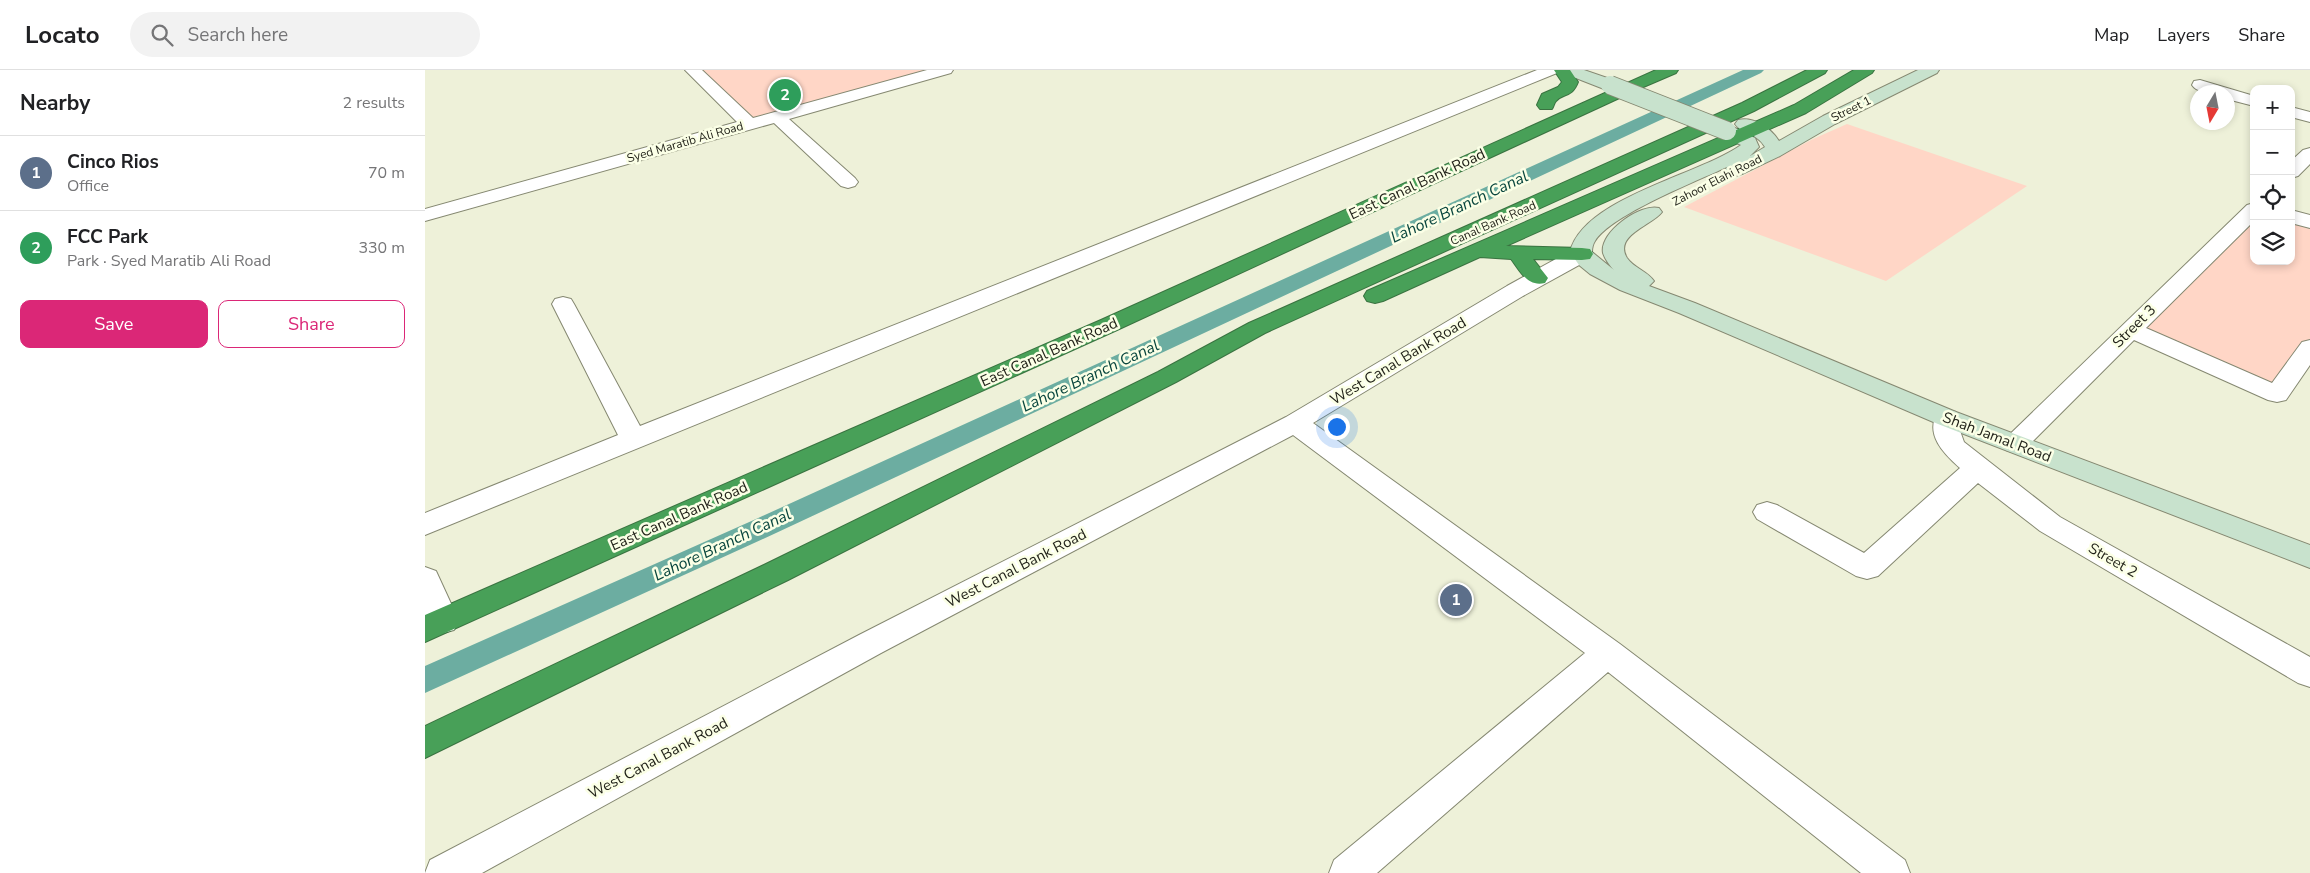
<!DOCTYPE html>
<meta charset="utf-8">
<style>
:root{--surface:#fff;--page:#f2f2f2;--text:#202124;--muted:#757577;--line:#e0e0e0;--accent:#db2777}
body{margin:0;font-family:"Nunito Sans",sans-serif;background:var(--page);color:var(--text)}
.controls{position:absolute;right:15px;top:15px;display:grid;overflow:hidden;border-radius:10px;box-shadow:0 2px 8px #0003}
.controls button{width:45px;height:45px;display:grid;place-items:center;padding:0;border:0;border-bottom:1px solid var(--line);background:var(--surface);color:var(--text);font:25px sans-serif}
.compass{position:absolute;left:1765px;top:15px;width:45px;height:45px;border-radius:50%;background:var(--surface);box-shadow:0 2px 8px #0003;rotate:190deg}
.you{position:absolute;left:911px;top:356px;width:18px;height:18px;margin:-12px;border:4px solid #fff;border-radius:50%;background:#1a73e8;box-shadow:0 0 0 8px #1a73e833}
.badge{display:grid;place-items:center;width:32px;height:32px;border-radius:50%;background:var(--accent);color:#fff;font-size:16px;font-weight:700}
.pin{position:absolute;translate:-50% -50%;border:2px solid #fff;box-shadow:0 1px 5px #0006}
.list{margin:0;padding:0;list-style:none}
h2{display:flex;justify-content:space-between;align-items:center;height:65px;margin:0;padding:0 20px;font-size:21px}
h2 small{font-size:16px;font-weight:400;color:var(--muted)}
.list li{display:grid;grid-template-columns:32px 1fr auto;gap:15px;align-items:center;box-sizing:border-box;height:75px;padding:0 20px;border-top:1px solid var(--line)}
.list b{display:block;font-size:19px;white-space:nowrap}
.list p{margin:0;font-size:16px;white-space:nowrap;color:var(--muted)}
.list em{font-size:16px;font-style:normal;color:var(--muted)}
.actions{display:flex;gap:10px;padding:15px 20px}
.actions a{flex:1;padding:11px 0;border:1px solid var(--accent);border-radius:10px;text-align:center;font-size:18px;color:var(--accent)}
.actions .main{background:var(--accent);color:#fff}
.icon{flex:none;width:28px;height:28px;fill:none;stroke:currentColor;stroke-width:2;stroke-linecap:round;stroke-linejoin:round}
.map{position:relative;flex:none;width:1885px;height:803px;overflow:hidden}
header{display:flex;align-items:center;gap:30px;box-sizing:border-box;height:70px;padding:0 25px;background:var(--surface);border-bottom:1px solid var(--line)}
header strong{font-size:24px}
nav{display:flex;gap:28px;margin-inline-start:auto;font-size:18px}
.search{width:350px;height:45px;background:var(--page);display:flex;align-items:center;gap:12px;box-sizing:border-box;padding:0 18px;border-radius:28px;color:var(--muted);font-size:19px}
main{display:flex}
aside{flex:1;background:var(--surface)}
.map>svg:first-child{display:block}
.green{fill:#ffd6c6}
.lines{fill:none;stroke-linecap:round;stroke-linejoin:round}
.canal{fill:#6cada1;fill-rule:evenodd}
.street-casing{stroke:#858871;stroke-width:2}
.secondary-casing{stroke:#858871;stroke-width:2}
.highway-casing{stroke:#3a7341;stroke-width:2}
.street{fill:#fff;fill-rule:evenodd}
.secondary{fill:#c8e2cd;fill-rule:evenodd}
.highway{fill:#48a058;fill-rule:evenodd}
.secondary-bridge-casing{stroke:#858871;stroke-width:20;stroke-linecap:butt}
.secondary-bridge{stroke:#c8e2cd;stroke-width:18}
.labels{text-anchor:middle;stroke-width:5;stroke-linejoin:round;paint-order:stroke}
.far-street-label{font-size:12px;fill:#1f2017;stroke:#fbffe6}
.street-label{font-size:15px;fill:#1f2017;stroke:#fbffe6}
.water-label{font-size:16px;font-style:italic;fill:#09463e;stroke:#fbffe6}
</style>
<header>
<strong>Locato</strong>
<div class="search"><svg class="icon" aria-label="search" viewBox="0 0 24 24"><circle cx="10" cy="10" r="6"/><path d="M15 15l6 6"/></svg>Search here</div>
<nav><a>Map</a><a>Layers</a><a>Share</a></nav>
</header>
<main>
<aside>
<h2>Nearby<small>2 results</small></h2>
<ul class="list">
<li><span class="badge" style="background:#5c6f8a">1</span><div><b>Cinco Rios</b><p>Office</p></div><em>70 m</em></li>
<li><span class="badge" style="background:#2e9e5b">2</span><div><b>FCC Park</b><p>Park · Syed Maratib Ali Road</p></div><em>330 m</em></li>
</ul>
<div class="actions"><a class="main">Save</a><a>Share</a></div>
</aside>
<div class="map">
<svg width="1885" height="803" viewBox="0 0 1885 803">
<rect width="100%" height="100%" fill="#eef1d9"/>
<!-- green -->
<path class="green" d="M274,0H507L330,49Z
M1422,54L1602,116L1461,211L1259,137L1388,69Z
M1829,139V191H1866V146L1885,152V277L1852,324L1705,260Z"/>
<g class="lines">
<!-- canal -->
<path class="canal" d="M1318,0H1339L1336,3L351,463L0,623V596L331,449Z"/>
<!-- street casing -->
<g class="street-casing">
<path id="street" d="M260,0H277L328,48L502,0H528L526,3L364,49L430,108L433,112L430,116L423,118L416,116L349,53L0,151V139L312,52Z
M1112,0H1134L1132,3L0,465V443L193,365L127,234L130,229L138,227L146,229L149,234L215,356Z
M1775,10L1829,26V36L1802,29V22C1792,22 1773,25 1767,15L1769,11Z
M1866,37L1885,42V52L1866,47Z
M1885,78V94L1873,106L1866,108V91L1878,80Z
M1829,133V151L1721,258L1847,313L1877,272L1885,270V295L1861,330L1852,332L1843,330L1709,270L1599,380L1590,383L1581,380L1577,374L1581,368L1822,135Z
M1866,140L1885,145V158L1866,153Z
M1157,178L1165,179L1168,184L1165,189L1098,226L888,353L1195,574L1480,790L1485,803H1436L1183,602L952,803H904L909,790L1160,583L868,365L456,583L57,803H0L5,790L434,565L861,347L1082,216L1149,179Z
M1522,340L1531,342L1535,348L1533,355L1539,372L1635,447L1885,587V617L1873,613L1615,461L1553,413L1453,506L1442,509L1431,506L1332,449L1328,442L1332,435L1342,432L1352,435L1439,483L1535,398C1519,384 1499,364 1513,342Z
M0,497L11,501L34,551L29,560L18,563L7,560L0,546Z"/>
</g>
<!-- secondary casing -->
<g class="secondary-casing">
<path id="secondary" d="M1136,0H1159L1191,11L1193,15L1191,19H1179L1138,3Z
M1493,0H1514L1512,3L1410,54L1355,86L1317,104L1310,106L1303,104L1300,100L1302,97C1272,111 1186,145 1170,171C1168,174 1167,178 1167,182L1189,200C1185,196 1180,189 1178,183C1174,162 1216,133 1234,138L1237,142C1228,155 1188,165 1202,188C1209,198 1222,201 1229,211L1224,216L1270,233L1531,342L1885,475V498L1513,354L1254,243L1195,220L1165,204L1154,195L1145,182C1158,128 1274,105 1316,75L1296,65L1293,61L1296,57H1308L1330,68L1334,77L1325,86L1340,77C1331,62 1318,65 1310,54L1313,50C1328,46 1346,58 1354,71L1398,46Z"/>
</g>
<!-- highway casing -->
<g class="highway-casing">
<path id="highway" d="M1129,0H1145L1153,12C1147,28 1138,23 1131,31C1129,33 1129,36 1127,39H1115L1112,35L1117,24L1133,17L1137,12Z
M1231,0H1253L1251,3L1216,18L692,260L0,572V545L676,250Z
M1382,0H1402L1400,3L1329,41L840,263L751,312L363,510L0,688V656L341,494L733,302L824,253L1317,33Z
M1429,0H1449L1447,3L1381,43L1081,176L1157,178L1165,179L1168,184L1165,189L1157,190L1108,189L1123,208L1120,213C1102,217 1096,202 1086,189L1055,187L958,231L950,233L942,231L939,226L942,221L1369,35Z"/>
</g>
<!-- street -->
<use href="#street" class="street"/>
<!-- secondary -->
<use href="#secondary" class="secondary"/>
<!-- highway -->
<use href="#highway" class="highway"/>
<!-- secondary-bridge casing -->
<g class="secondary-bridge-casing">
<path id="secondary-bridge" d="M1185,15L1302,61"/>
</g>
<!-- secondary-bridge -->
<use href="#secondary-bridge" class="secondary-bridge"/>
</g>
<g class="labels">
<!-- far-street labels -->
<g class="far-street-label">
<text transform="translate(1426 39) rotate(-26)" y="4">Street 1</text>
<text transform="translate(260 72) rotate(-16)" y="4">Syed Maratib Ali Road</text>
<text transform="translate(1292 110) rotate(-27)" y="4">Zahoor Elahi Road</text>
<text transform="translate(1068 153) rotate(-24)" y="4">Canal Bank Road</text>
</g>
<!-- street labels -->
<g class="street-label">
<text transform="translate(992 114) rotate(-25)" y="5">East Canal Bank Road</text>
<text transform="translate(1709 256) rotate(-45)" y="5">Street 3</text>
<text transform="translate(624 282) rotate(-24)" y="5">East Canal Bank Road</text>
<text transform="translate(973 291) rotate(-31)" y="5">West Canal Bank Road</text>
<text transform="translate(1572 367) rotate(21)" y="5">Shah Jamal Road</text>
<text transform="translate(254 446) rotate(-24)" y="5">East Canal Bank Road</text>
<text transform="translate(1688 490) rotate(30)" y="5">Street 2</text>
<text transform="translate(591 498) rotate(-27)" y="5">West Canal Bank Road</text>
<text transform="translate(233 688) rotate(-28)" y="5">West Canal Bank Road</text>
</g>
<!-- water labels -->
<g class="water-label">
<text transform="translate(1034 136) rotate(-25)" y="6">Lahore Branch Canal</text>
<text transform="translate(665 305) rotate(-25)" y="6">Lahore Branch Canal</text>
<text transform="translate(297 474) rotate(-25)" y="6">Lahore Branch Canal</text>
</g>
</g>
</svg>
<div class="controls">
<button>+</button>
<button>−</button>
<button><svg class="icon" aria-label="locate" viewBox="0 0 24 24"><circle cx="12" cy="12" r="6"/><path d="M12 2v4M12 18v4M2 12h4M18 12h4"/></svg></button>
<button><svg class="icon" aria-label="layers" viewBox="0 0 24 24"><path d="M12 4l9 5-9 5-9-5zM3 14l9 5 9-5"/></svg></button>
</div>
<svg class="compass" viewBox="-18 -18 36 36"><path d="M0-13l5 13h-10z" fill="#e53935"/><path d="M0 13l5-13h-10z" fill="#757577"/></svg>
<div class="you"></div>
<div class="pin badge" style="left:1031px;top:530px;background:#5c6f8a">1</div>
<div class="pin badge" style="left:360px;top:25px;background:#2e9e5b">2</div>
</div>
</main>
